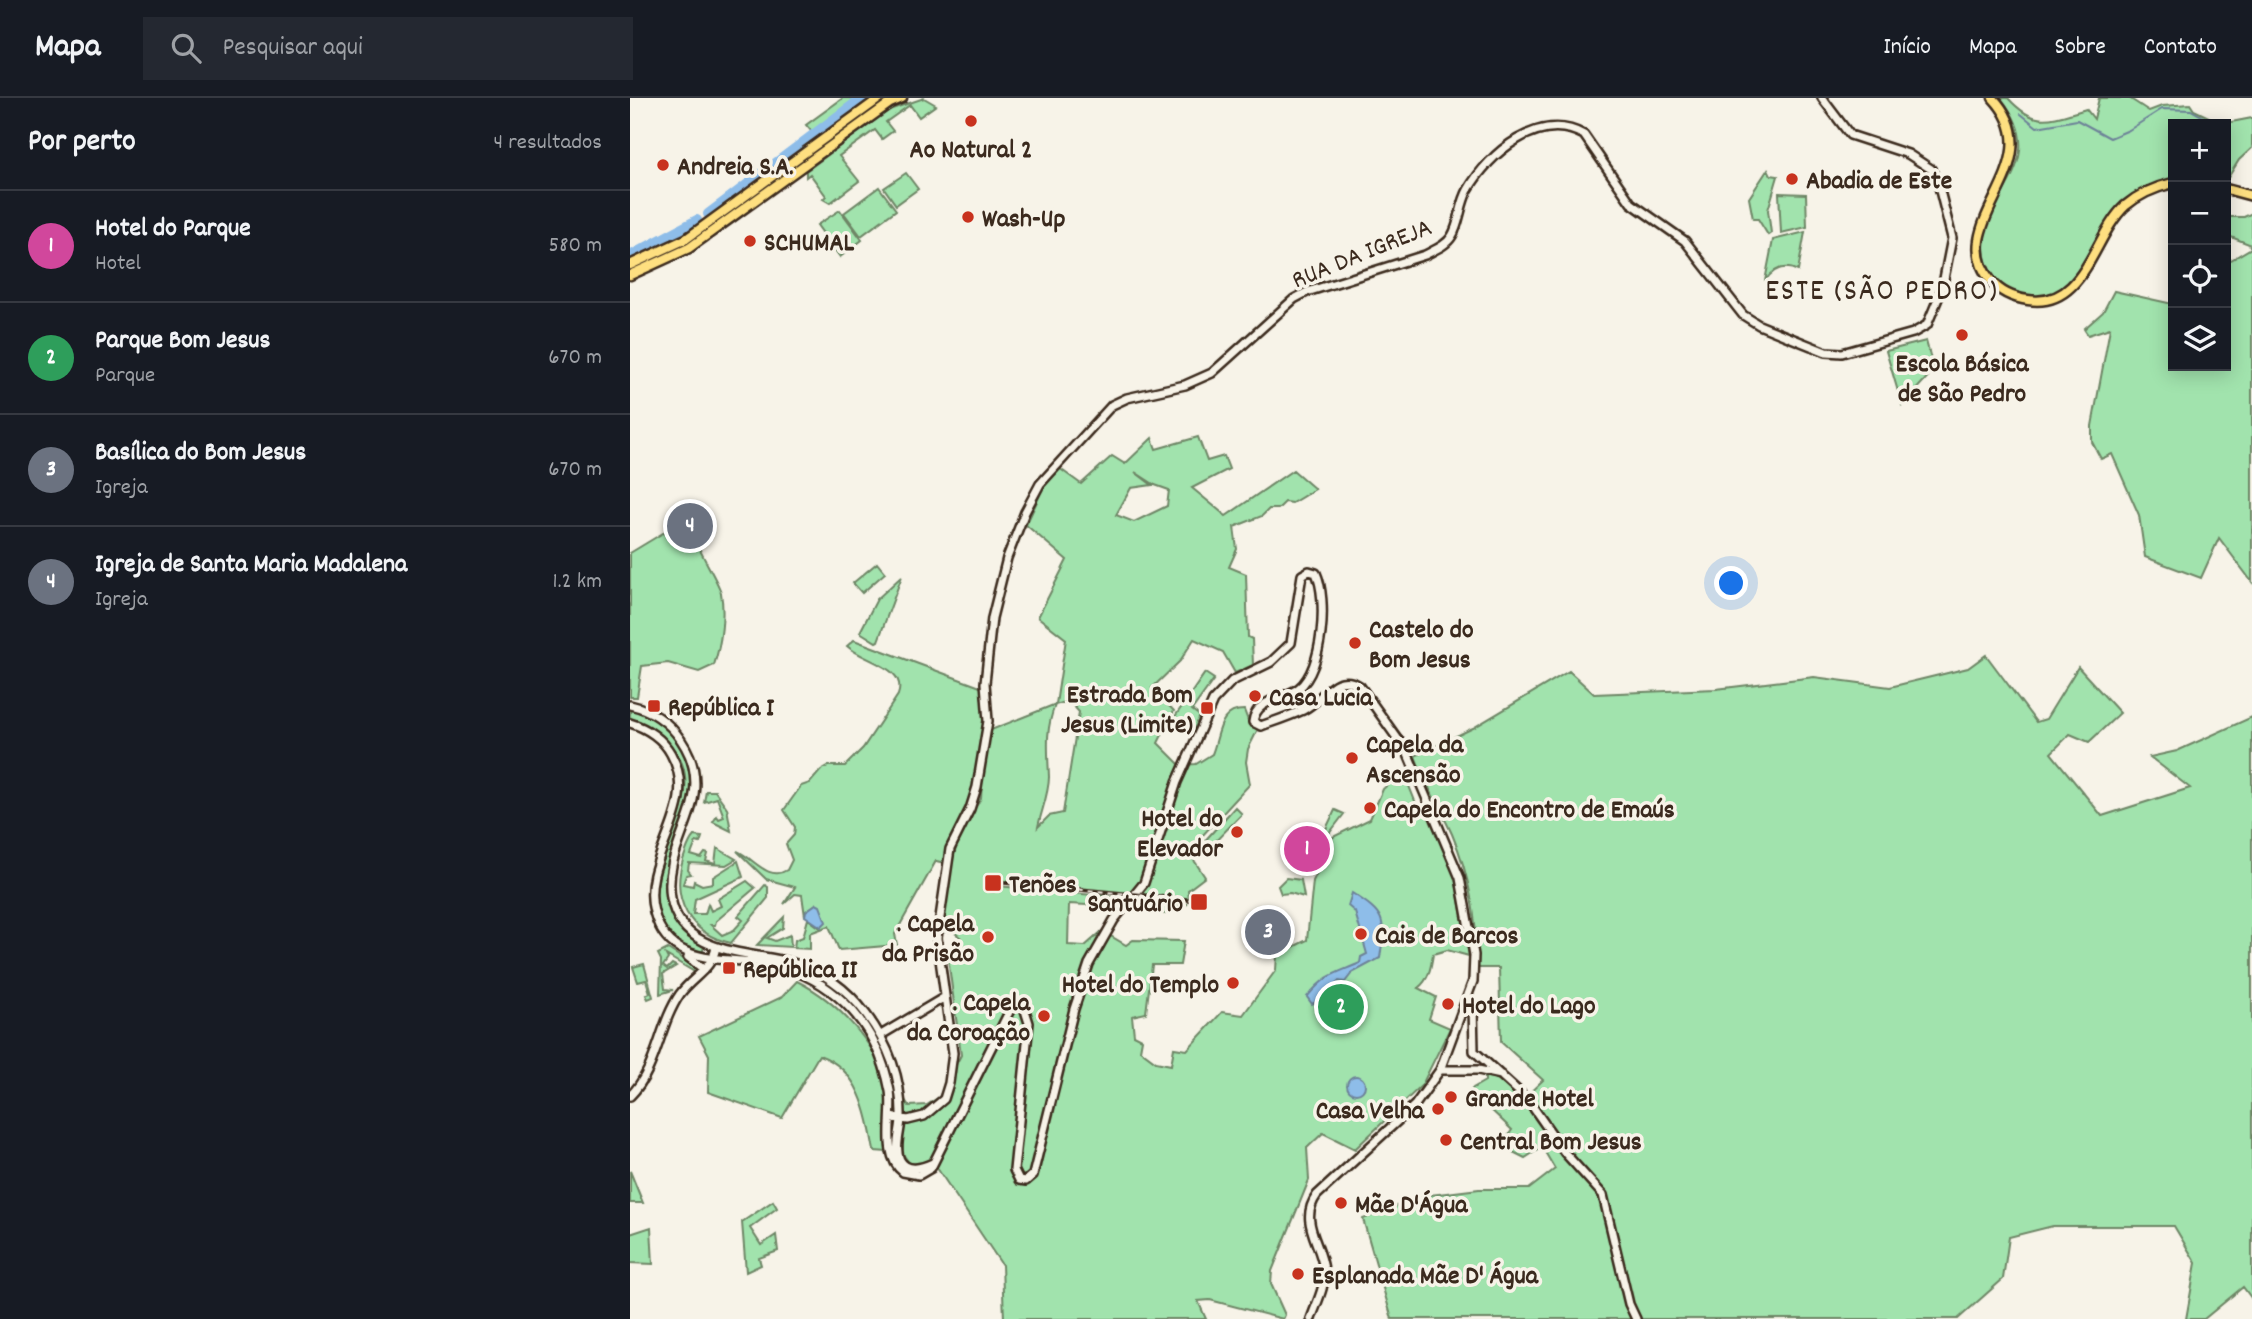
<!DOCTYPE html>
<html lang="pt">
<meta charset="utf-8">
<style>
:root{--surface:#171b24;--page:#242831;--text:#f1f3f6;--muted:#9ea1a6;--line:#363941;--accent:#1a73e8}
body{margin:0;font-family:Dekko,sans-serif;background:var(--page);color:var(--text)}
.controls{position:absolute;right:21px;top:21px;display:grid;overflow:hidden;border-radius:0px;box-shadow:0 4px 18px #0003}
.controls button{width:63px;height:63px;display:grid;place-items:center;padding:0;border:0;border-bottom:2px solid var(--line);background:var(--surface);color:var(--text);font:35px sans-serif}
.you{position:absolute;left:1102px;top:486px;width:24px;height:24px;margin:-18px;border:5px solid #fff;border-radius:50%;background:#1a73e8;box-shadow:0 0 0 10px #1a73e833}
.badge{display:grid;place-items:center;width:46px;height:46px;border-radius:50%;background:var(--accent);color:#fff;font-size:23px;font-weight:700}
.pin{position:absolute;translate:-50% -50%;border:4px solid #fff;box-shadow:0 2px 7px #0006}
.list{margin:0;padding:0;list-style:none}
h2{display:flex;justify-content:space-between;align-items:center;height:91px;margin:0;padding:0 28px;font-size:30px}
h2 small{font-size:23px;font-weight:400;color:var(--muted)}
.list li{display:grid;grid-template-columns:46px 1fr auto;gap:21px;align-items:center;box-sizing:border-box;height:112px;padding:0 28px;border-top:2px solid var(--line)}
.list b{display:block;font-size:26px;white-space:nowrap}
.list p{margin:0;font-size:23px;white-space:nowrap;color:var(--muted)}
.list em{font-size:23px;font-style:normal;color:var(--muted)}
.icon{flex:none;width:38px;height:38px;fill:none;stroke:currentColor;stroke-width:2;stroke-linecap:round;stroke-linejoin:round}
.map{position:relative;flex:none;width:1622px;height:1221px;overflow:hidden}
header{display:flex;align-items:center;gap:42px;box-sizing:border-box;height:98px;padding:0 35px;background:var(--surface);border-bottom:2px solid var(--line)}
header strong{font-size:33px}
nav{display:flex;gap:38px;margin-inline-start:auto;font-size:24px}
.search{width:490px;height:63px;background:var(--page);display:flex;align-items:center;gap:18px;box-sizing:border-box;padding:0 24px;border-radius:0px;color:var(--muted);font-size:26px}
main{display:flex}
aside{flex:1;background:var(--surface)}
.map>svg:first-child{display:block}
.green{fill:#a1e3ad;stroke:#6e8666;stroke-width:2;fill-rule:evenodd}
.water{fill:#8ebde9;stroke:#6d8298;stroke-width:2}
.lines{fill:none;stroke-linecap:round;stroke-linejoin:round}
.stream{stroke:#6d8298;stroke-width:2}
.river{stroke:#8ebde9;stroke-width:10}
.secondary-casing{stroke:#3b2a1e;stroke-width:12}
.primary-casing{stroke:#3b2a1e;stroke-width:13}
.secondary{stroke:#f7f3e8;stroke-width:7}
.primary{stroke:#fedf80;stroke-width:8}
.rail-casing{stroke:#3b2a1e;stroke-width:4.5}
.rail{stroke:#f7f3e8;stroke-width:2;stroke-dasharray:5;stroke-linecap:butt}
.poi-dot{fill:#c8321e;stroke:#f7f3e8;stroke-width:2.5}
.labels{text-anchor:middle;stroke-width:7;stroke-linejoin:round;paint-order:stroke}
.poi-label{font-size:26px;font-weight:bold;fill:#3b2a1e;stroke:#f7f3e8;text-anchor:start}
.street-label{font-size:26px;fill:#3b2a1e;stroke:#f7f3e8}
.quarter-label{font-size:30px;letter-spacing:2px;fill:#3b2a1e;stroke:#f7f3e8}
</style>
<header>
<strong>Mapa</strong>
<div class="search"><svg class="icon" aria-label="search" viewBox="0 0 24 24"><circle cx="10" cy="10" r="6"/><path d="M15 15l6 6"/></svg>Pesquisar aqui</div>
<nav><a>Início</a><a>Mapa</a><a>Sobre</a><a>Contato</a></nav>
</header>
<main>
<aside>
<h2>Por perto<small>4 resultados</small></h2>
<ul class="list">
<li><span class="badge" style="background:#d1479c">1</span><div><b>Hotel do Parque</b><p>Hotel</p></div><em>580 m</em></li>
<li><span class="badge" style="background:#2e9e5b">2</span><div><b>Parque Bom Jesus</b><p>Parque</p></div><em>670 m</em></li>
<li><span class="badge" style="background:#6b7280">3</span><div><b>Basílica do Bom Jesus</b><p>Igreja</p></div><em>670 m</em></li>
<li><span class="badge" style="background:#6b7280">4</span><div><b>Igreja de Santa Maria Madalena</b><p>Igreja</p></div><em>1.2 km</em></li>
</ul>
</aside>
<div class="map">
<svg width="1622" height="1221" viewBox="0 0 1622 1221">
<rect width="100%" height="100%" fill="#f7f3e8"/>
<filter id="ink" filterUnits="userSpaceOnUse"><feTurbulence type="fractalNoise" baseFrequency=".0143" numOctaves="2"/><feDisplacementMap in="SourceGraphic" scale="14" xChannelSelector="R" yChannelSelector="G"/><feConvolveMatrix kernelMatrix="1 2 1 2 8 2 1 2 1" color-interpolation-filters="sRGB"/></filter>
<g filter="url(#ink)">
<!-- green -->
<path class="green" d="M213,0H237L187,40L176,27Z
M294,0L306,7L289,19L280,7L256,24L263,33L252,41L245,32L209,58L229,83L200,105L193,101L196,98L180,76L176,79V73L259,12Z
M1371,0H1378C1406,31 1421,21 1456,11L1464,21L1469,0H1499L1519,13L1532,8L1560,6L1564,12L1579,19L1578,26H1543V81C1524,85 1506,92 1491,106C1460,136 1443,222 1383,194C1368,186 1358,175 1355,158C1345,98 1426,69 1371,0Z
M1622,20V50L1609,62L1596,83V26H1591Z
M1138,71L1141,77L1148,78L1138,112L1141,135L1138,137L1128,121H1123L1119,100Z
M276,75L288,91L266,107L254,90Z
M249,89L266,112L231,138L214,115Z
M1149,95L1176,96L1177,129L1151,135Z
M210,112L232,142L210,159L187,127Z
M1622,115V484L1589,440L1571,480L1515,459L1509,417L1482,356L1471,361L1462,344V328L1480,230L1458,237L1454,231L1473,214L1484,193L1543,206V268H1596V165L1621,150L1619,146L1596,137V119H1614Z
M1175,134L1168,173C1154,166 1143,171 1135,183L1143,142Z
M1296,243L1304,272L1272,307L1256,253Z
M568,339L577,363L594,358L599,371L562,390L596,418L663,372L685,391L662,405L655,404L648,411H639L632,418L604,429L607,451L599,469L616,476L618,539L622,541L623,567L605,575L593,554L564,541L550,563L522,590L544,613L528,645L550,667L566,666L582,656C590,637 588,612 614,612L620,628L628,631L618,651L616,664L620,686L558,753L575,779L558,792L559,801L369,783L366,777L359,776L356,793L364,794L368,788L558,806L542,810L538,816L500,813L496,803L476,808L439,806L438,847L455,848L472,833L496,847L503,842L554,843L550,867H522L516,915L502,918L504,937L512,941L510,952L526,964L541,967L544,950L557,952L592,914L613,917L646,872L647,857L677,842L683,783L703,739L740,721L753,691L773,673L787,708L801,720L825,779L839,858L817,852L803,856C801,869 799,882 788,890L806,899L799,921L820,930L792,987L725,1051L693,1035L677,1050L679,1082L642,1173L641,1186L655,1217L653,1221L580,1202L568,1203L576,1221H374L372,1167L307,1070L295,1065L280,1066L272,1055L244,1053C237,1014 230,972 189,957L152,1020L78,994L79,957L69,938L152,899L167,883C223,911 246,958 279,1008L297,1007L309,999L331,957L318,860L332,854L331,840L324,834H312L319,775L330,736L351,700L353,667L361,632L426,606L436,541L408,519L437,462L396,427L417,382L429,370L451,386L482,358L495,366L522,340L526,351ZM505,374L525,387L539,392L537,408L504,424L486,417L501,390L522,387ZM439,603L449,614L433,715L419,718L408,729C411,714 419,695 419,679C418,652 415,633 425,607Z
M33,435L67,445C71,457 90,487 91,495C95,517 91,546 84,567L69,574L38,565L12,568L7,599H0V455Z
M247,465L255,475L232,495L223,485Z
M272,478L248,543L246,544L230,534L247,501Z
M224,542L353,590L356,626L343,696L319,745L315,765L306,763L265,836L267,847L209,852L199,828L180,835V851L164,850L165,842L173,839L178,821L189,829L186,806L176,813L175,818L172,797L165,796L154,806L165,789L136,781L107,753C124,760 138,784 157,772L162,762L156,746L164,737L165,729L154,712L171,688L180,685L191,672L198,668H215L233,650L268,597C278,569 234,564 217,548Z
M1356,557L1406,624L1416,621L1448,569L1490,615L1459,644L1440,636L1421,655L1472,718L1560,690L1520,659L1547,653L1622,619V1201L1613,1189L1574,1221H1556L1566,1165L1544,1128H1423L1379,1139L1373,1181L1328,1221H762L733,1121L792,1098L849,1091H899L925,1071L912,1049L895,1060L871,1048L882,1032L853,1004L842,1010L833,1004L843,990L855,983V978L870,982L893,1001L913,982L871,944L869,870H846C849,827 839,776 822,736C810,710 795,685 785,658L843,630L939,573L964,596L1086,591L1184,579L1260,589L1338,570Z
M575,575L584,581L562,612L570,618L563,634L544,620Z
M0,610C20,615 37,626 48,644C79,692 42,736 36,786C39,811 53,834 74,848L72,857C54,851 40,842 32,825C0,754 122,675 0,620Z
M76,693H85L97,710L101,733L83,724L87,718L89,721L94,719L87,700L74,704Z
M605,709L612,716L578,751L572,746Z
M705,712L714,716L698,737L694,735Z
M64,738L72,739L70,745L66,744L61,757L71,760L75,755L78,756L76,763L85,766L87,750L106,761L96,767L59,765L58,772L61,776L56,777L53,786L63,788L64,783L72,787L83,785V779L108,763L113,779L65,801L63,816H75L78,806L81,813L91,808L88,801L117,783L125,790L86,823L85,827H81L92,837L104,832L113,822L108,818L135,787L138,789V800L101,845C59,836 41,801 53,762C56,754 58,744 64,738Z
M656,780L671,782L674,799L660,795L651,796L648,788Z
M154,819L153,830L137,840L145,843L160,837L161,849L127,847Z
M38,851L66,869L68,876L36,857L38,861L33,868L37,871L42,866L46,868L33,876L35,891L43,892L30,896L31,862L28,856Z
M14,866L23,899L18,901L16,897L20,895L16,882L8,884L3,869Z
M0,1073L13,1105H0Z
M143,1103L147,1110L120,1130L131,1147L146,1137L148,1153L129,1160L131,1167L116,1174L112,1124Z
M21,1129L23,1166L0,1165V1136Z"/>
<!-- water -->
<path class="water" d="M722,795C755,816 756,820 750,860L722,875L715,884L709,883L693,900L682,906L677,899C697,875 705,876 730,865L731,859L737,856L725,814L718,808Z
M186,806L190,808L196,824L191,829L175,818L176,813Z
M717 987a9 9 0 1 1 18 0a9 9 0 1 1-18 0Z"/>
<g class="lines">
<!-- stream -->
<path class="stream" d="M1391,16L1407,29L1447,22L1480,40L1499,32L1532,11L1561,12L1577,21"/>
<!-- river -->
<path class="river" d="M78,116L232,0
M0,158L67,122"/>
<!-- secondary casing -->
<g class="secondary-casing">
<path id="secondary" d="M0,607C22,612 39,624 51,642C91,701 31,743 41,800C51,858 120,853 163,865C193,873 218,892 236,916C259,947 272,981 271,1020C271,1032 264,1050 270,1062C277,1075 292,1070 303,1065
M0,625C17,630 33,641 41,656C72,711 9,759 24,814C39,871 96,858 140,866C164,871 188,882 207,898C236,922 253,956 260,993C264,1017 251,1058 273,1074L289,1077L301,1070L381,910L389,905L393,906L399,925L384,1072L389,1082L396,1083L403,1077L444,911L459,866L484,822L514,785L547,684L583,603L602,583L641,564L661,545L672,477L679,473L686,475C698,501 693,571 669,590C654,602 626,600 623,624L631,628C645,623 660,618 673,612C694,602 704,572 730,588L777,654L830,780L844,857L843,883L810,972L785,1007L687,1097C668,1123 691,1145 694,1172C696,1188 686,1206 681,1221
M58,859L72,870
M838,899L843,908L844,953L898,1002L935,1055L973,1097L999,1206L1006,1221
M251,937L315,899
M810,972H848L871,977
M0,998C28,970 28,928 50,896C63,878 82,872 86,849
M261,1019L278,1022L294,1018L314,1001L319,985L323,955L307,840L320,751L340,711L347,689L358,623L355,585L362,520L377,460L395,414L410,386L482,307L497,300L555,287L582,275L664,201L677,194L795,157C804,152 816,148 822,138C830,125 830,106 838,92C859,55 910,12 954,37L1001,105L1055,143L1113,217L1129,227L1196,254L1212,255L1283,235L1297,227L1312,191L1322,140L1308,85L1301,71L1278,56L1220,37L1192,0"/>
</g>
<!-- primary casing -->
<g class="primary-casing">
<path id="primary" d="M1363,0C1426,67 1312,125 1361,183C1370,194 1384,200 1398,202C1455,211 1463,138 1495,108C1509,96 1526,89 1543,85
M1596,91L1622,98
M0,167L56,141L250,0
M0,177L59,150L260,5L272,0"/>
</g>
<!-- secondary -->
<use href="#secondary" class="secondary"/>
<!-- primary -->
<use href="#primary" class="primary"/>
<!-- rail casing -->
<g class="rail-casing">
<path id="rail" d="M369,784L573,803"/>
</g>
<!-- rail -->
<use href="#rail" class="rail"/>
</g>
</g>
<!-- markers -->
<g class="poi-dot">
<circle cx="341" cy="23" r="7"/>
<circle cx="33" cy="67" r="7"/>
<circle cx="1162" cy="81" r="7"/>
<circle cx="338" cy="119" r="7"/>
<circle cx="120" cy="143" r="7"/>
<circle cx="1332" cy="237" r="7"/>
<circle cx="725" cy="545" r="7"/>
<circle cx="625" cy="598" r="7"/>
<rect x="17" y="601" width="14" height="14" rx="3.5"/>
<rect x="570" y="603" width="14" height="14" rx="3.5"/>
<circle cx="722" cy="660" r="7"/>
<circle cx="740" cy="710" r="7"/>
<circle cx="607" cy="734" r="7"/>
<rect x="354" y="776" width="18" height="18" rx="3.5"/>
<rect x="560" y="795" width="18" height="18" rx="3.5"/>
<circle cx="731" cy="836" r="7"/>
<circle cx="358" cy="839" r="7"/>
<rect x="92" y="863" width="14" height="14" rx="3.5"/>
<circle cx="603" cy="885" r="7"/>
<circle cx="818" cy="906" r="7"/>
<circle cx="414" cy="918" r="7"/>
<circle cx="821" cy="999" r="7"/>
<circle cx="808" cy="1011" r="7"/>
<circle cx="816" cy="1042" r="7"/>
<circle cx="711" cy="1105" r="7"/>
<circle cx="668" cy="1176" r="7"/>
</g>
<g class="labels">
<!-- poi labels -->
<g class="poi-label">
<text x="341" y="59" text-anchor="middle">Ao Natural 2</text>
<text x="47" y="76">Andreia S.A.</text>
<text x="1176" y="90">Abadia de Este</text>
<text x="352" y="128">Wash-Up</text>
<text x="134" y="152">SCHUMAL</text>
<text x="1332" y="273" text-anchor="middle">Escola Básica<tspan x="1332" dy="30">de São Pedro</tspan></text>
<text x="739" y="539">Castelo do<tspan x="739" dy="30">Bom Jesus</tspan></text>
<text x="563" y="604" text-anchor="end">Estrada Bom<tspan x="563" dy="30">Jesus (Limite)</tspan></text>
<text x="639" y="607">Casa Lucia</text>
<text x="38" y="617">República I</text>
<text x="736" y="654">Capela da<tspan x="736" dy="30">Ascensão</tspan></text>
<text x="754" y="719">Capela do Encontro de Emaús</text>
<text x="593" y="728" text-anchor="end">Hotel do<tspan x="593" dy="30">Elevador</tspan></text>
<text x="379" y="794">Tenões</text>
<text x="553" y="813" text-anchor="end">Santuário</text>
<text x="344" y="833" text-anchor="end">. Capela<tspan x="344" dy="30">da Prisão</tspan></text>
<text x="745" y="845">Cais de Barcos</text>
<text x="113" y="879">República II</text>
<text x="589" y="894" text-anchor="end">Hotel do Templo</text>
<text x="400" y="912" text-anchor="end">. Capela<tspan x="400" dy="30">da Coroação</tspan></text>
<text x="832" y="915">Hotel do Lago</text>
<text x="835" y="1008">Grande Hotel</text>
<text x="794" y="1020" text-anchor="end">Casa Velha</text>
<text x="830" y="1051">Central Bom Jesus</text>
<text x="725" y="1114">Mãe D'Água</text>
<text x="682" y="1185">Esplanada Mãe D' Água</text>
</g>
<!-- street labels -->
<g class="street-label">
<text transform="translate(731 154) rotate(-22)" y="9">RUA DA IGREJA</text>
</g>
<!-- quarter labels -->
<g class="quarter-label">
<text x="1252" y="201">ESTE (SÃO PEDRO)</text>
</g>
</g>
</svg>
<div class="controls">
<button>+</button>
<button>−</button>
<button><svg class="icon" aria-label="locate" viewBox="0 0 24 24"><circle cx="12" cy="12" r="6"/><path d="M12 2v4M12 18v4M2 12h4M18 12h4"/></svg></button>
<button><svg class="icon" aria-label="layers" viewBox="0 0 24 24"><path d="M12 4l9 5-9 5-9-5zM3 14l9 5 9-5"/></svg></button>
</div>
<div class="you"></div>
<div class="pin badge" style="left:677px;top:751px;background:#d1479c">1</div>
<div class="pin badge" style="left:711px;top:909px;background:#2e9e5b">2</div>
<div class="pin badge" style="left:638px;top:834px;background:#6b7280">3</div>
<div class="pin badge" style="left:60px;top:428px;background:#6b7280">4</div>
</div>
</main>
